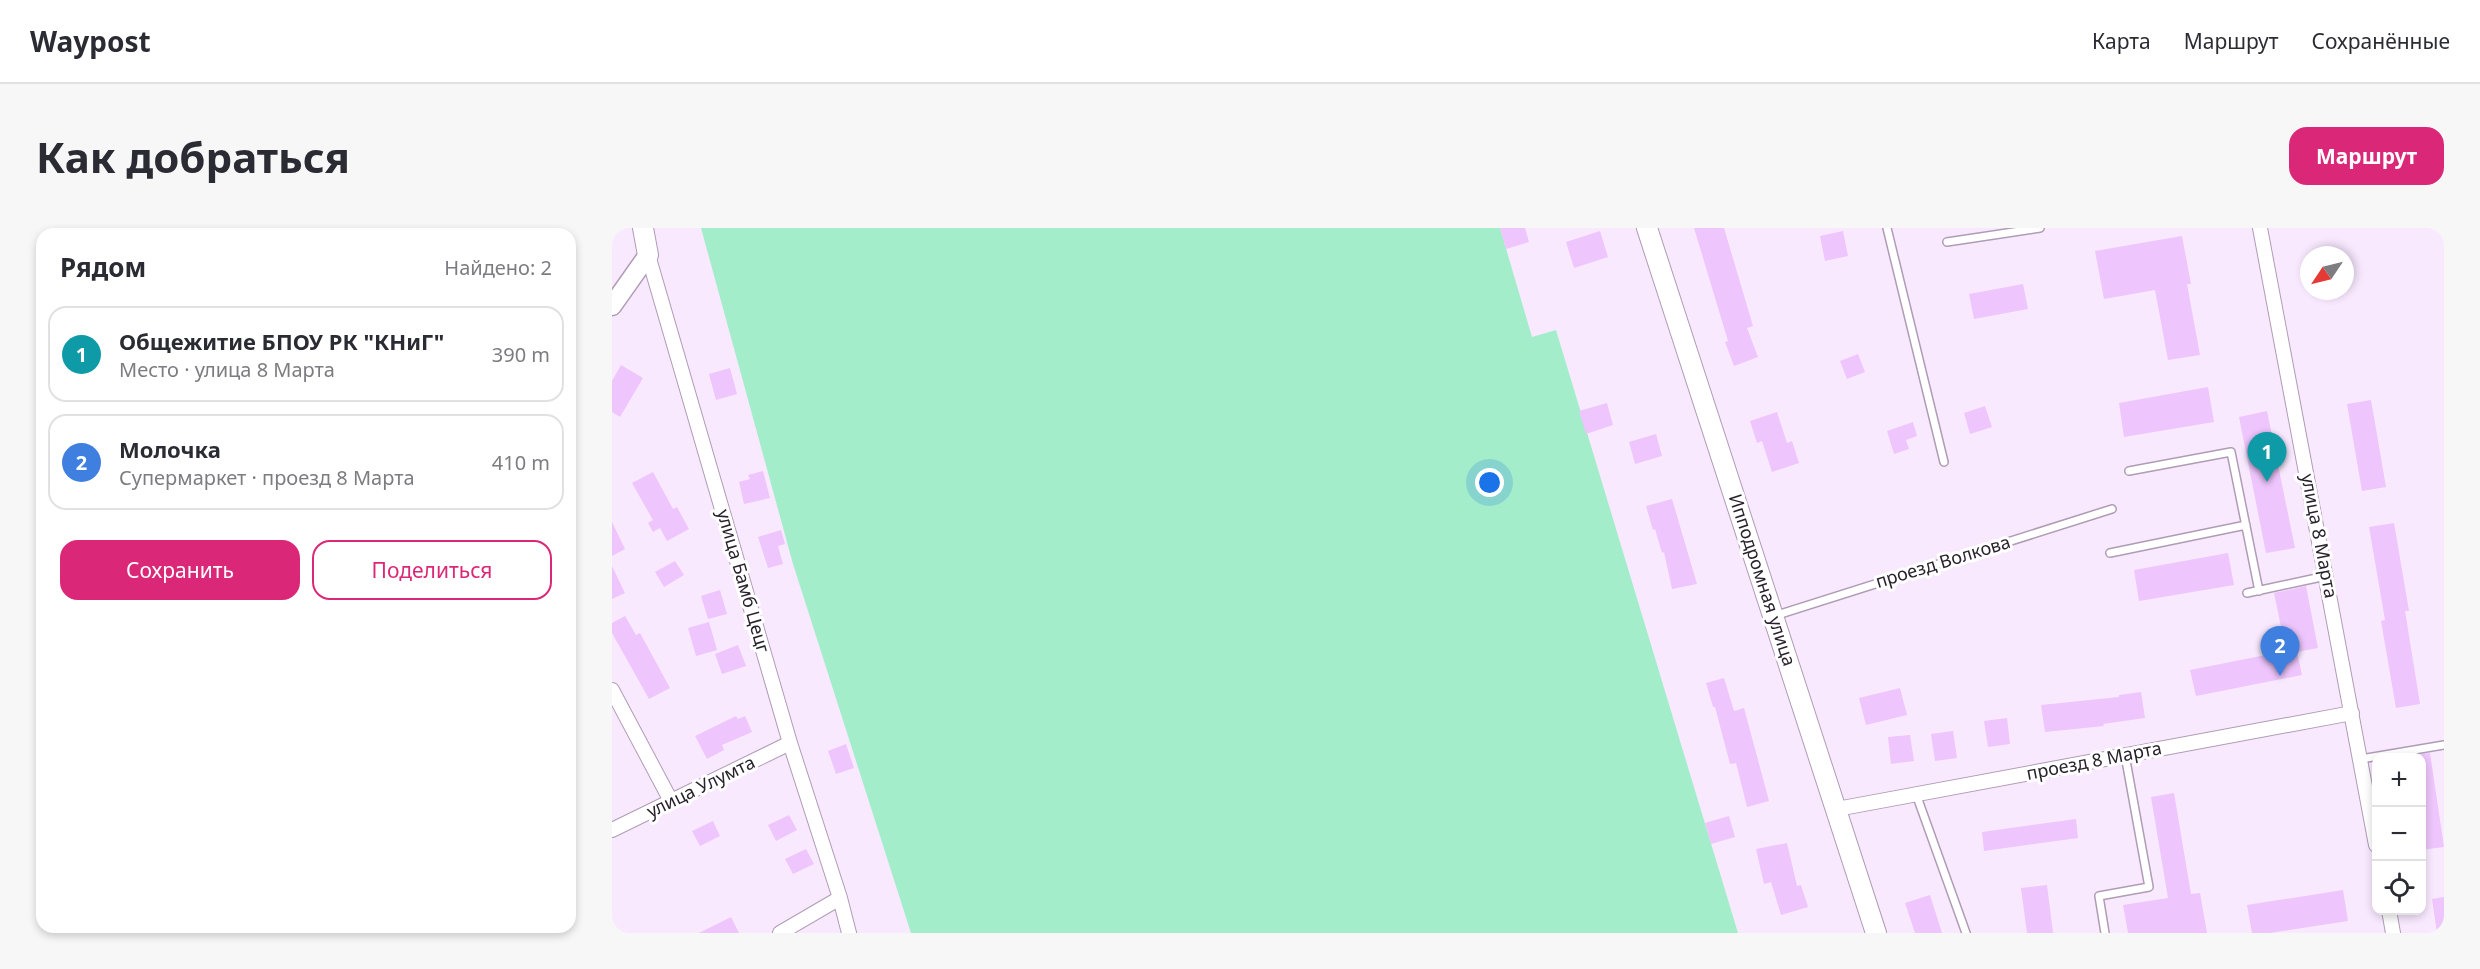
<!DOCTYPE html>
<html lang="ru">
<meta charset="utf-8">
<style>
:root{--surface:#fff;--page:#f7f7f7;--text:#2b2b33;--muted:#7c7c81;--line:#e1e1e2;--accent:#db2777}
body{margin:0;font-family:"Noto Sans",sans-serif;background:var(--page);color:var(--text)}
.controls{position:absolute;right:18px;bottom:18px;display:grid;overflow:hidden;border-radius:12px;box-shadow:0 3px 9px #0003}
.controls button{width:54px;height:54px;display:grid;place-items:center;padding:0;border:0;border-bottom:2px solid var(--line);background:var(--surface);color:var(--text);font:30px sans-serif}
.compass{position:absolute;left:1688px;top:18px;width:54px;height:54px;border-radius:50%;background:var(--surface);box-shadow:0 3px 9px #0003;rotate:235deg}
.you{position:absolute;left:878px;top:255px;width:21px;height:21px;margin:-15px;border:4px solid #fff;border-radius:50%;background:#1a73e8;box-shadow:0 0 0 9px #1a73e833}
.badge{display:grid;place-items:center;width:39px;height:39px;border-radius:50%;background:var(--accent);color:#fff;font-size:20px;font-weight:700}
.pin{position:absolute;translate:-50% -50px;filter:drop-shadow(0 2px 3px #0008)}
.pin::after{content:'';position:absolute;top:32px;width:21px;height:18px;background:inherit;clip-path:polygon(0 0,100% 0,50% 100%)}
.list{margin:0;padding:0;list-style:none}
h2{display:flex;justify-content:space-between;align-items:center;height:78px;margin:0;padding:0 24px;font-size:26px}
h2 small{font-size:20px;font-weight:400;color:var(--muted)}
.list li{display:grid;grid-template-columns:39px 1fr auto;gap:18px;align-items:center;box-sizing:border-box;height:96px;margin:0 12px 12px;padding:0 12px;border:2px solid var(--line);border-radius:18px}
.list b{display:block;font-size:22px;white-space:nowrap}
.list p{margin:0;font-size:20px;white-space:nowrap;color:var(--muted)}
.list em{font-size:20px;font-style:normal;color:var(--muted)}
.actions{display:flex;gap:12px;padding:18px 24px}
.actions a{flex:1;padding:14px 0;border:2px solid var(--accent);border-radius:18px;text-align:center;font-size:21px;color:var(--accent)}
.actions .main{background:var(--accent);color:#fff}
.icon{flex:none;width:33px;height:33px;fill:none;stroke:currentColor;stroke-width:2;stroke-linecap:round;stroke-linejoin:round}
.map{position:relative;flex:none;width:1832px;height:705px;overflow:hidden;border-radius:18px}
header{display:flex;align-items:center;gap:36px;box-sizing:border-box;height:84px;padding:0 30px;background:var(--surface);border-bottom:2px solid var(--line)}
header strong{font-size:28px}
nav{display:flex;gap:33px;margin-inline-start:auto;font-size:21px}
.intro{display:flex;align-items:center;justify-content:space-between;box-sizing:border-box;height:144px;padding:0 36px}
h1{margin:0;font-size:42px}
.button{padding:15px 27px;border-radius:18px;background:var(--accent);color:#fff;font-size:21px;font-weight:700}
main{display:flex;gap:36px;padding:0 36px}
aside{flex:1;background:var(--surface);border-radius:18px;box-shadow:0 3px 9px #0003}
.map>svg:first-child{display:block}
.green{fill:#a3edca}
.building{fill:#eec5fd}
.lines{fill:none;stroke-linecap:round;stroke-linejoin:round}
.service-casing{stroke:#af9cb5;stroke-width:10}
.minor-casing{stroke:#af9cb5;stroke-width:16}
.tertiary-casing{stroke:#af9cb5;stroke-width:21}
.secondary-casing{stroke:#af9cb5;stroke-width:22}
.service{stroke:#fff;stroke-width:7}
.minor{stroke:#fff;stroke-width:14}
.tertiary{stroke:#fff;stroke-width:18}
.secondary{stroke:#fff;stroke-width:20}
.labels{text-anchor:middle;stroke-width:6;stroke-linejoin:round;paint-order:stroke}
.street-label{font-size:18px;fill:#29222c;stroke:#fff}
</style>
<header>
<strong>Waypost</strong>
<nav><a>Карта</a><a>Маршрут</a><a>Сохранённые</a></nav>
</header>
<div class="intro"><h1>Как добраться</h1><a class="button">Маршрут</a></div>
<main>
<aside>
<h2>Рядом<small>Найдено: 2</small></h2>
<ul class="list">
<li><span class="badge" style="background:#0f9aa8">1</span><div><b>Общежитие БПОУ РК &quot;КНиГ&quot;</b><p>Место · улица 8 Марта</p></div><em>390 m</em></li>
<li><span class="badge" style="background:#3f7fe0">2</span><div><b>Молочка</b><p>Супермаркет · проезд 8 Марта</p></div><em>410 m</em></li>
</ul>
<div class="actions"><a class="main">Сохранить</a><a>Поделиться</a></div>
</aside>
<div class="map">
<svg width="1832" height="705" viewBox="0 0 1832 705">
<rect width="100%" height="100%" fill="#f9e9ff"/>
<!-- green -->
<path class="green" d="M89,0H888L920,109L944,102L1126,705H299L181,336Z"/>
<!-- building -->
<path class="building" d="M888,0H913L917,14L894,21Z
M1082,0H1112L1141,98L1135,100L1146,129L1122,138L1113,114L1116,113Z
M988,3L996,29L962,40L954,14Z
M1231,3L1236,28L1213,33L1208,8Z
M1570,8L1579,56H1575L1588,127L1556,132L1543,62L1492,71L1483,23Z
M1411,56L1416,81L1362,91L1357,66Z
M1246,126L1253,144L1235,151L1228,133Z
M9,137L31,150L8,189L0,184V153Z
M118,140L125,166L104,172L97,146Z
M1596,159L1602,194L1512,209L1507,175Z
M1759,172L1774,259L1750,263L1735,176Z
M995,175L1001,197L974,206L967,183Z
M1373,178L1380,199L1358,206L1352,185Z
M1655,183L1683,320L1654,325L1627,189Z
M1165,184L1175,215L1180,213L1187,235L1160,244L1150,213L1145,215L1138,193Z
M1301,194L1305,208L1294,212L1297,221L1282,226L1275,203Z
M1044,206L1050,228L1023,236L1017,214Z
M151,243L158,270L132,276L127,254L138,251L136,247Z
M41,244L61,281L65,279L77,301L55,313L48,300L41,304L36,295L41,292L20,255Z
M1060,271L1085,356L1060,361L1052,324L1050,325L1043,301L1041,302L1034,278Z
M0,294L13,321L0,328Z
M1782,295L1797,383H1793L1808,476L1784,480L1769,393L1773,392L1757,299Z
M169,302L173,316L166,318L171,336L156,340L146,309Z
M1616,325L1622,357L1527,373L1522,342Z
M63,333L72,347L52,359L43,344Z
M0,338L13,365L0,371Z
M1694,358L1706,420L1685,424L1690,447L1584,468L1578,442L1674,423L1662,365Z
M108,362L115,386L96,391L89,368Z
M13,388L24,407L28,405L58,460L37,471L0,405V395Z
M97,394L105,422L84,428L76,400Z
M126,417L134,438L110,446L103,426Z
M1112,450L1122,483L1132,480L1157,573L1135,579L1124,535L1118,536L1103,479H1101L1094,455Z
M1288,460L1295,487L1254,497L1247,470Z
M1529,464L1533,490L1491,496L1492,498L1433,504L1429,477L1507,469V467Z
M124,488L126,491L133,488L140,504L110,517L112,522L95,531L83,508Z
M1395,490L1398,516L1376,519L1372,493Z
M1341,503L1345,530L1323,533L1319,506Z
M1298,507L1302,533L1279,536L1276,509Z
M234,516L242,540L224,546L216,523Z
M1818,525L1832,619L1809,622V526Z
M1562,565L1579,666L1588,665L1595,705H1516L1511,677L1556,670L1539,569Z
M177,587L185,602L164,613L156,597Z
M1117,588L1123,609L1099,616L1093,595Z
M1464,591L1466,610L1372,623L1370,604Z
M101,593L108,608L88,618L80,603Z
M1175,615L1185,658L1189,657L1196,679L1169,687L1159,654L1152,656L1144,621Z
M194,621L202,636L181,646L173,631Z
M1435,657L1441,705H1415L1409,660Z
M1731,662L1736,693L1658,705H1640L1635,677Z
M1318,667L1330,705H1303L1293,675Z
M1832,669V705H1825L1820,671Z
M119,689L127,705H87Z"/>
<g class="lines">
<!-- service casing -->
<g class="service-casing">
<path id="service" d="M1275,0L1332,234
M1335,14L1428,0
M1517,243L1619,224L1647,363
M1498,325L1634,297
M1635,365L1714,348
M1162,388L1500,281
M1749,531L1832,517
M1304,566L1354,705
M1493,705L1487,668L1537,659L1513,527"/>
</g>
<!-- minor casing -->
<g class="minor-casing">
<path id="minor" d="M1648,0L1764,617
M36,27L178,515L228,670L237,705
M0,462L59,573
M1225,581L1740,485
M0,602L178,515
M1777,682L1781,705
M168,705L228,670"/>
</g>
<!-- tertiary casing -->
<g class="tertiary-casing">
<path id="tertiary" d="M0,78L36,27"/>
</g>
<!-- secondary casing -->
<g class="secondary-casing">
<path id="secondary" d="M31,0L36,27
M1035,0L1264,705"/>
</g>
<!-- service -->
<use href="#service" class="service"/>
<!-- minor -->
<use href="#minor" class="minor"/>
<!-- tertiary -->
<use href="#tertiary" class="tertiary"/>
<!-- secondary -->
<use href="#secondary" class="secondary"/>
</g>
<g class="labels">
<!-- street labels -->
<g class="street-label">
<text transform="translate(1707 308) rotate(79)" y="6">улица 8 Марта</text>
<text transform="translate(1331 334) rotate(-17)" y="6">проезд Волкова</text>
<text transform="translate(1150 352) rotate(72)" y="6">Ипподромная улица</text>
<text transform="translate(131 353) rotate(74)" y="6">улица Бамб Цецг</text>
<text transform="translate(1482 533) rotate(-11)" y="6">проезд 8 Марта</text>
<text transform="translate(89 559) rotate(-26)" y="6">улица Улумта</text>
</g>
</g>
</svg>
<div class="controls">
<button>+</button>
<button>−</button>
<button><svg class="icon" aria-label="locate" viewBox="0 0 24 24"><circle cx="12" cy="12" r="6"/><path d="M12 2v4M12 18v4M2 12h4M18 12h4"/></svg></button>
</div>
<svg class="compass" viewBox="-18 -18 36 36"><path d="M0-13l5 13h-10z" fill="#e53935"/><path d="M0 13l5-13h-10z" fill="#7c7c81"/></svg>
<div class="you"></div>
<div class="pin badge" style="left:1655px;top:254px;background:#0f9aa8">1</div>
<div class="pin badge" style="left:1668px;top:448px;background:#3f7fe0">2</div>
</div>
</main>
